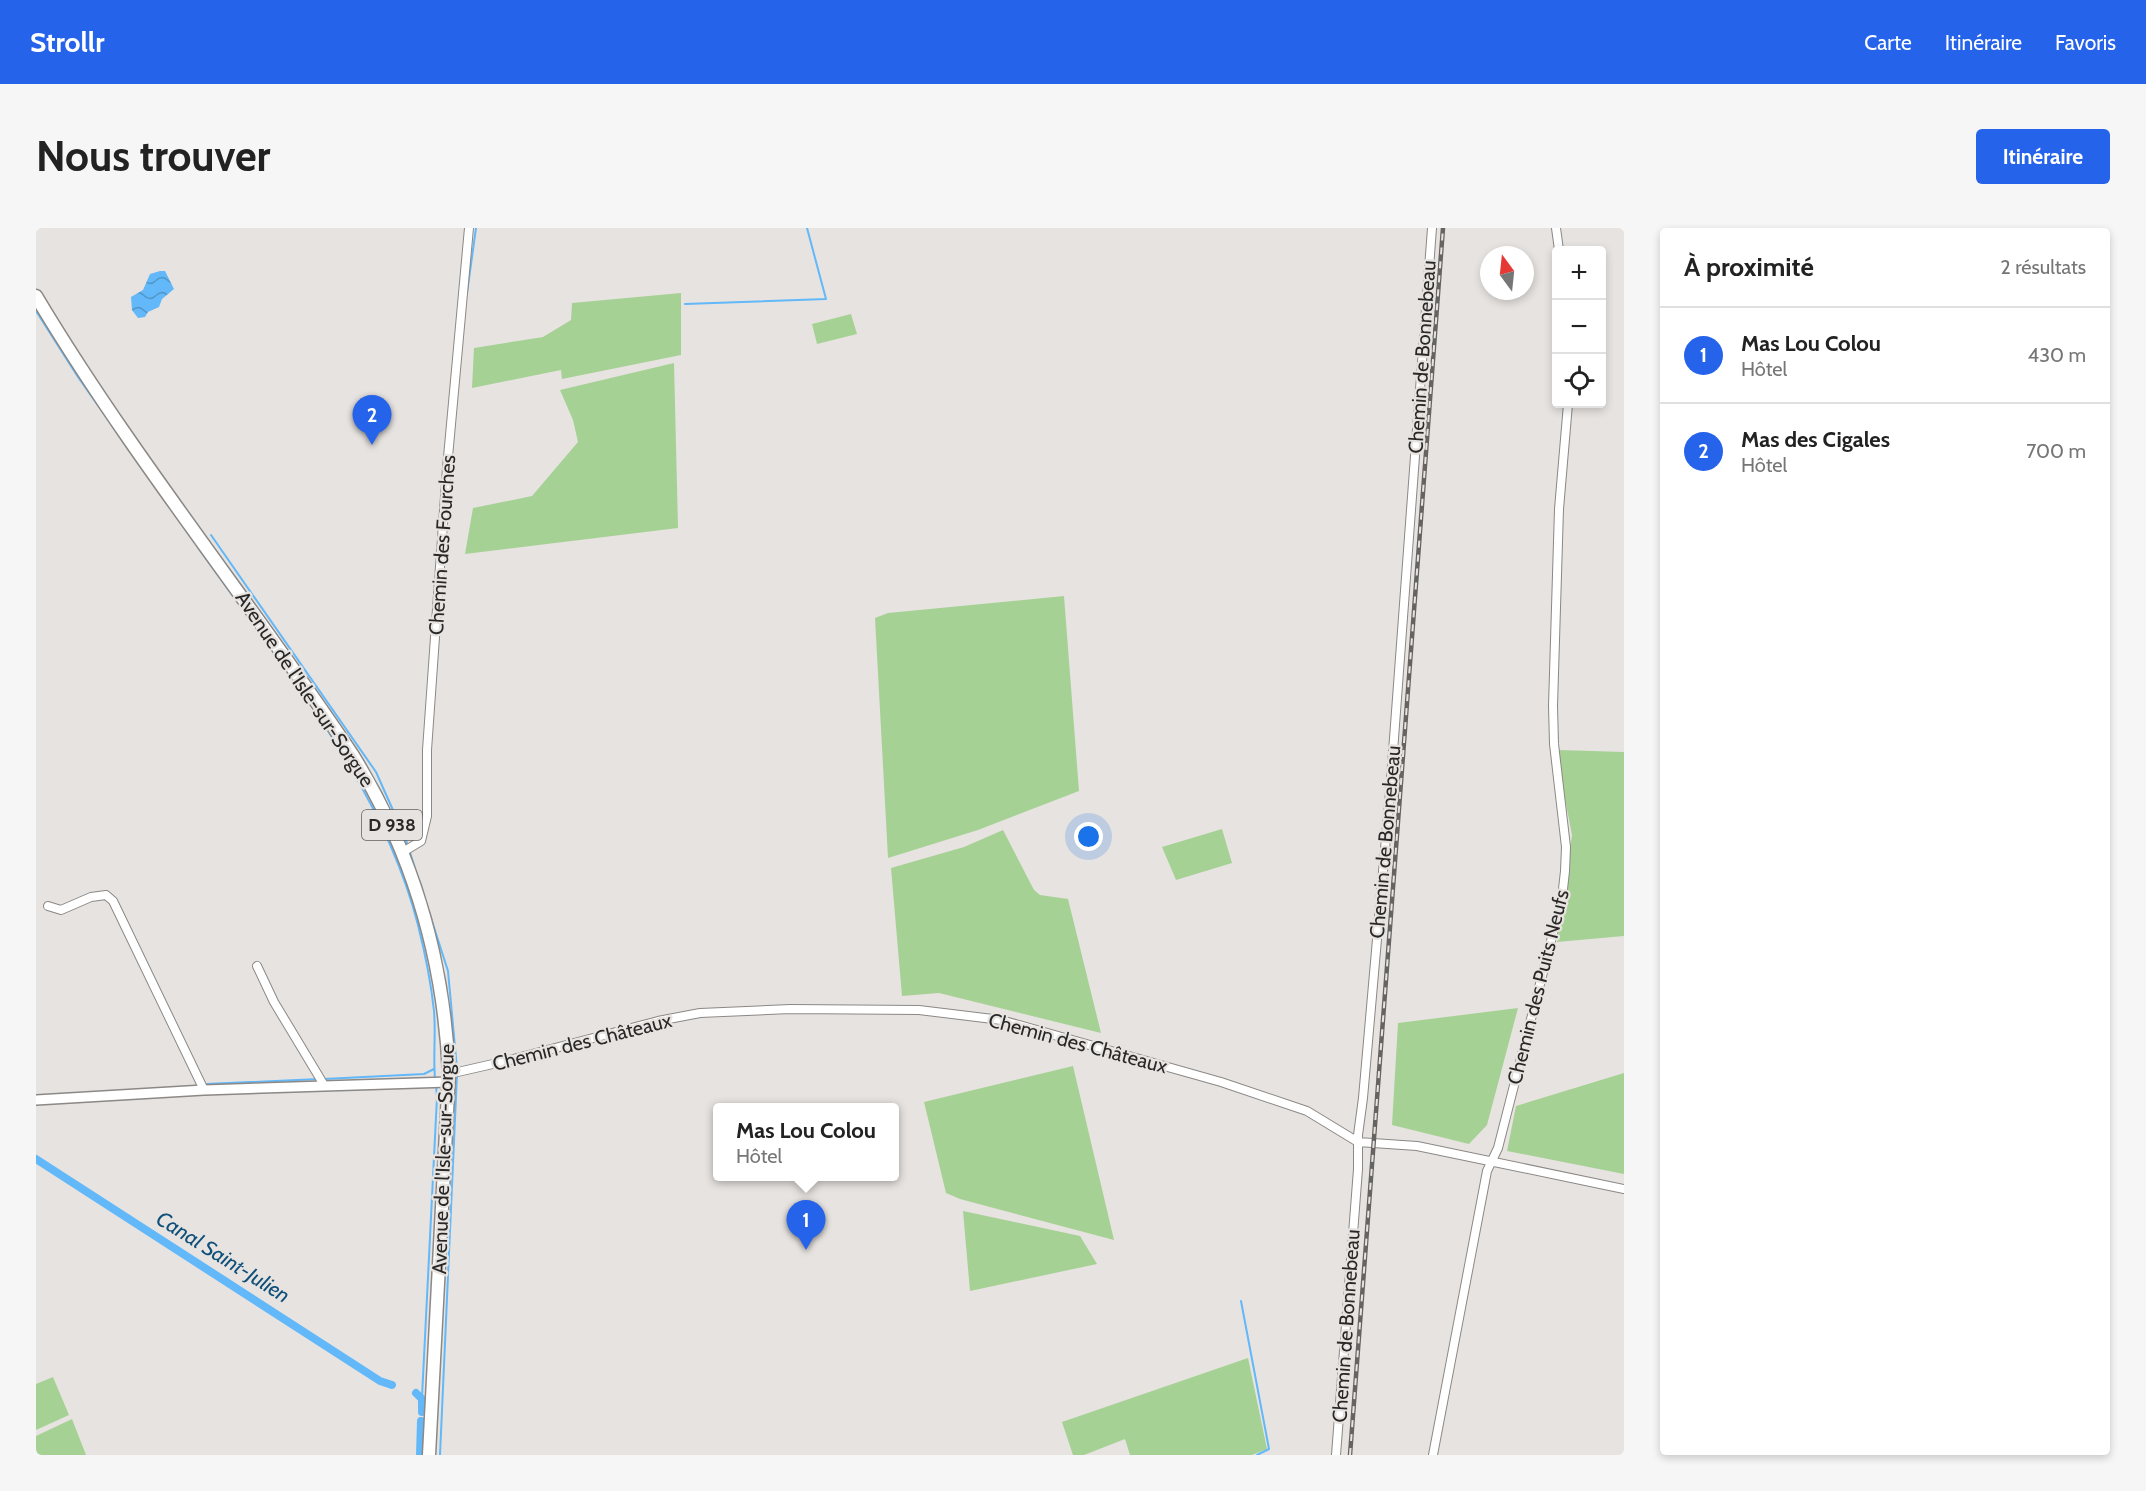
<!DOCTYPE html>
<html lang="fr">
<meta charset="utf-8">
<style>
:root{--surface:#fff;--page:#f6f6f6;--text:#222;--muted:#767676;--line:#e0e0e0;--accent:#2563eb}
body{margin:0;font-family:Cabin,sans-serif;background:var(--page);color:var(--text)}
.controls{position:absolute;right:18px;top:18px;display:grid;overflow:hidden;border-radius:6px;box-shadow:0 3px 9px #0003}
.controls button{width:54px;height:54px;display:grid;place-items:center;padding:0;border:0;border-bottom:2px solid var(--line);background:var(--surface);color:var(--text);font:30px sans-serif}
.compass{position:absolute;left:1444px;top:18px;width:54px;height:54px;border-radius:50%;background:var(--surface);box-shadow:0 3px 9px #0003;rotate:345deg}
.you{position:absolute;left:1053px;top:609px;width:21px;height:21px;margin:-15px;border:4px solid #fff;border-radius:50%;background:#1a73e8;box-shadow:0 0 0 9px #1a73e833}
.badge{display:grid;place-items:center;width:39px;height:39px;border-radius:50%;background:var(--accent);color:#fff;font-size:20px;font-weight:700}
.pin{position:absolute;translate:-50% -50px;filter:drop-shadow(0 2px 3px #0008)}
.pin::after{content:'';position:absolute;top:32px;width:21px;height:18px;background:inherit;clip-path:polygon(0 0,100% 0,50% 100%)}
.popup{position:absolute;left:677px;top:875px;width:186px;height:78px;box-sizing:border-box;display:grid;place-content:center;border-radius:6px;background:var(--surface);filter:drop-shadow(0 2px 4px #0005);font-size:20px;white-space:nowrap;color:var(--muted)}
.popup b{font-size:22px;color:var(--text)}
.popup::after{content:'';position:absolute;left:50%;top:100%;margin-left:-12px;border:12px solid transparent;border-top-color:var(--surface)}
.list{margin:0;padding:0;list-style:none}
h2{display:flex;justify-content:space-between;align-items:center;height:78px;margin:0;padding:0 24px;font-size:26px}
h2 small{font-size:20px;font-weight:400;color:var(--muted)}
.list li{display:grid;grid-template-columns:39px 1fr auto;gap:18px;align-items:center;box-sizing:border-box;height:96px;padding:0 24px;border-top:2px solid var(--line)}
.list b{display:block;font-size:22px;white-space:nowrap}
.list p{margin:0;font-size:20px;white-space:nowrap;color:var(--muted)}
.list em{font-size:20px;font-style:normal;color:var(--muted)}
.icon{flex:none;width:33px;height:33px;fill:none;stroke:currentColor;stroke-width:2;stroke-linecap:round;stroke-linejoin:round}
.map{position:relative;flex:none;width:1588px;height:1227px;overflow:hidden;border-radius:6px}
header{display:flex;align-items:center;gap:36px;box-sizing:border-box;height:84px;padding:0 30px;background:var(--accent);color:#fff}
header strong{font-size:28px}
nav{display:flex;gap:33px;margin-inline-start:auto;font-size:21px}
.intro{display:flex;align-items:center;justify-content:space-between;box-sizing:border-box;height:144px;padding:0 36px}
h1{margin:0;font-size:42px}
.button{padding:15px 27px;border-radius:6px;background:var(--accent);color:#fff;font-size:21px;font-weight:700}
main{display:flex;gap:36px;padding:0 36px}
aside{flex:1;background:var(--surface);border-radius:6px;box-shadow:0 3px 9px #0003}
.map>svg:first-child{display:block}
.green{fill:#a6d194}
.water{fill:url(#water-waves)}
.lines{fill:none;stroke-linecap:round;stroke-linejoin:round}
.stream{stroke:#62b8f8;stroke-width:2}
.canal{stroke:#62b8f8;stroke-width:8}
.minor-casing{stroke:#8b8885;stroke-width:10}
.tertiary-casing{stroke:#8b8885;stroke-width:12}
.primary-casing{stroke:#8b8885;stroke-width:15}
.minor{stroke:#fff;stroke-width:8}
.tertiary{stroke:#fff;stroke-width:9}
.primary{stroke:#fff;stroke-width:12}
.rail-casing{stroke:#666462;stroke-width:4.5}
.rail{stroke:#e7e3e0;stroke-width:2;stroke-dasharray:7;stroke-linecap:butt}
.labels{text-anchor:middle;stroke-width:4.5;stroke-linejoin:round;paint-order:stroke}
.shield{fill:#e7e3e0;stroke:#62605e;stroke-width:1.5}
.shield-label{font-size:18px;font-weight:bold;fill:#292827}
.street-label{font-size:20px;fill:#292827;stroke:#e7e3e0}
.water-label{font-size:21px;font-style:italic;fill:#0e507a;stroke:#e7e3e0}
</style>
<header>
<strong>Strollr</strong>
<nav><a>Carte</a><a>Itinéraire</a><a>Favoris</a></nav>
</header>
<div class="intro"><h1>Nous trouver</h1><a class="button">Itinéraire</a></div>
<main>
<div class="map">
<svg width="1588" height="1227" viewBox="0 0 1588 1227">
<defs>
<pattern id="water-waves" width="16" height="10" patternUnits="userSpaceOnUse" patternTransform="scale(1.5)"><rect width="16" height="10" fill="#62b8f8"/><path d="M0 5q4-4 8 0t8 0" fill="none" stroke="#5196c9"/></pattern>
</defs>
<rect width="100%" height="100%" fill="#e7e3e0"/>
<!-- green -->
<path class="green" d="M645,65V127L526,151L525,142L436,160L438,120L507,109L535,92L536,75Z
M815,86L821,106L781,116L776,96Z
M638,135L642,300L429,326L437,280L496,268L542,214L537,192L524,162Z
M1028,368L1043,563L942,602L852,630L839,390L852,385Z
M1523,522L1588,524V708L1521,714L1536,607L1525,550Z
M1186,601L1196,635L1140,652L1126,619Z
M967,602L998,662L1004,667L1032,671L1065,805L903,765L866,768L855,640L928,619Z
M1482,780L1451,897L1433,916L1356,897L1362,795Z
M1037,838L1078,1012L924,971L910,965L888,874Z
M1588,845V946L1471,923L1480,878Z
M927,983L1044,1008L1061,1036L934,1063Z
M1212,1130L1231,1221L1216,1227H1094L1089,1211L1048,1227H1037L1026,1194Z
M17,1149L33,1187L0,1202V1156Z
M36,1191L50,1227H0V1208Z"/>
<!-- water -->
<path class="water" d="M124,43H129L138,61L126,71L123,79L112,84L109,89L102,90L96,82L95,69L107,62L114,46Z"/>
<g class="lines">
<!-- stream -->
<path class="stream" d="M431,65L440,0
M649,76L790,71L771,0
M0,83L42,149L80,203
M175,307L340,544L369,609L412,743L421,841
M161,318C244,436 346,555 382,697C389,725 395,754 398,783C400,805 397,828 399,851
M288,851L388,846L398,841
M170,856L283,851
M1205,1073L1233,1221L1221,1227
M386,1169L401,869L400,857
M404,1227L421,846"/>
<!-- canal -->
<path class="canal" d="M0,931L344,1153L356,1157
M380,1165L386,1171V1184
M384,1227L385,1193"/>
<!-- minor casing -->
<g class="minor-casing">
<path id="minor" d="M1520,0L1523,22
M367,624L385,613L391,588V522L411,240L433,0
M12,678L25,682L55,669L70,667L77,673L168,862
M221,738L238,774L288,857
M413,846L470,833L622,793L664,785L754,781L883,782L965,792L1185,854L1271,883L1322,914L1381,918L1588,961
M1300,1227L1322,941V907L1327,870L1354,564L1396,0
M1397,1227L1451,943L1462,920L1526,670L1529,643L1530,619L1518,516L1517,478L1523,281L1532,176"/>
</g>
<!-- tertiary casing -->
<g class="tertiary-casing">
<path id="tertiary" d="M0,872L168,862L413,854"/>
</g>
<!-- primary casing -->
<g class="primary-casing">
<path id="primary" d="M0,68C95,227 213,372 316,526C377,624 408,732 413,846L393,1227"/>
</g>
<!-- minor -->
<use href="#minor" class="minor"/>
<!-- tertiary -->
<use href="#tertiary" class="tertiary"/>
<!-- primary -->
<use href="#primary" class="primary"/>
<!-- rail casing -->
<g class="rail-casing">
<path id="rail" d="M1314,1227L1407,0"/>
</g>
<!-- rail -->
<use href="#rail" class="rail"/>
</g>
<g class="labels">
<!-- shield labels -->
<rect class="shield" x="326" y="582" width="60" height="30" rx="4.5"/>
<g class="shield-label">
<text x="356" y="603">D 938</text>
</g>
<!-- street labels -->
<g class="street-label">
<text transform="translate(1386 129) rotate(-86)" y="7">Chemin de Bonnebeau</text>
<text transform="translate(406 317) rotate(-86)" y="7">Chemin des Fourches</text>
<text transform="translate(269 461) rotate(56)" y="7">Avenue de l'Isle-sur-Sorgue</text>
<text transform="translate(1349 614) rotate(-85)" y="7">Chemin de Bonnebeau</text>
<text transform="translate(1502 759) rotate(-76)" y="7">Chemin des Puits Neufs</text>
<text transform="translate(546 814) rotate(-14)" y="7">Chemin des Châteaux</text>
<text transform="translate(1042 815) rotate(15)" y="7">Chemin des Châteaux</text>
<text transform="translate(407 931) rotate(-88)" y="7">Avenue de l'Isle-sur-Sorgue</text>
<text transform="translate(1310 1098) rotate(-86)" y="7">Chemin de Bonnebeau</text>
</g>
<!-- water labels -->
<g class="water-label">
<text transform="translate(187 1029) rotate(32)" y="7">Canal Saint-Julien</text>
</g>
</g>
</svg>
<div class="controls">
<button>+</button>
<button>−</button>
<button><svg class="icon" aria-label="locate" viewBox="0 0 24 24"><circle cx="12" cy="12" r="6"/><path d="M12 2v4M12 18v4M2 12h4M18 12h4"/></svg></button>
</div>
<svg class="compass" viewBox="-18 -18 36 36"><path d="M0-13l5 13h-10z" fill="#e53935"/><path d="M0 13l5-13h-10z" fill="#767676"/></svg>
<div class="you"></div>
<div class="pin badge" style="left:770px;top:1022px">1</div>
<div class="popup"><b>Mas Lou Colou</b>Hôtel</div>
<div class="pin badge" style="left:336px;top:217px">2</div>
</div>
<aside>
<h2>À proximité<small>2 résultats</small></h2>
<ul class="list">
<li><span class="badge">1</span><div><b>Mas Lou Colou</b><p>Hôtel</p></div><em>430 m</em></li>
<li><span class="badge">2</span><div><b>Mas des Cigales</b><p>Hôtel</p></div><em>700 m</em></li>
</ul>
</aside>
</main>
